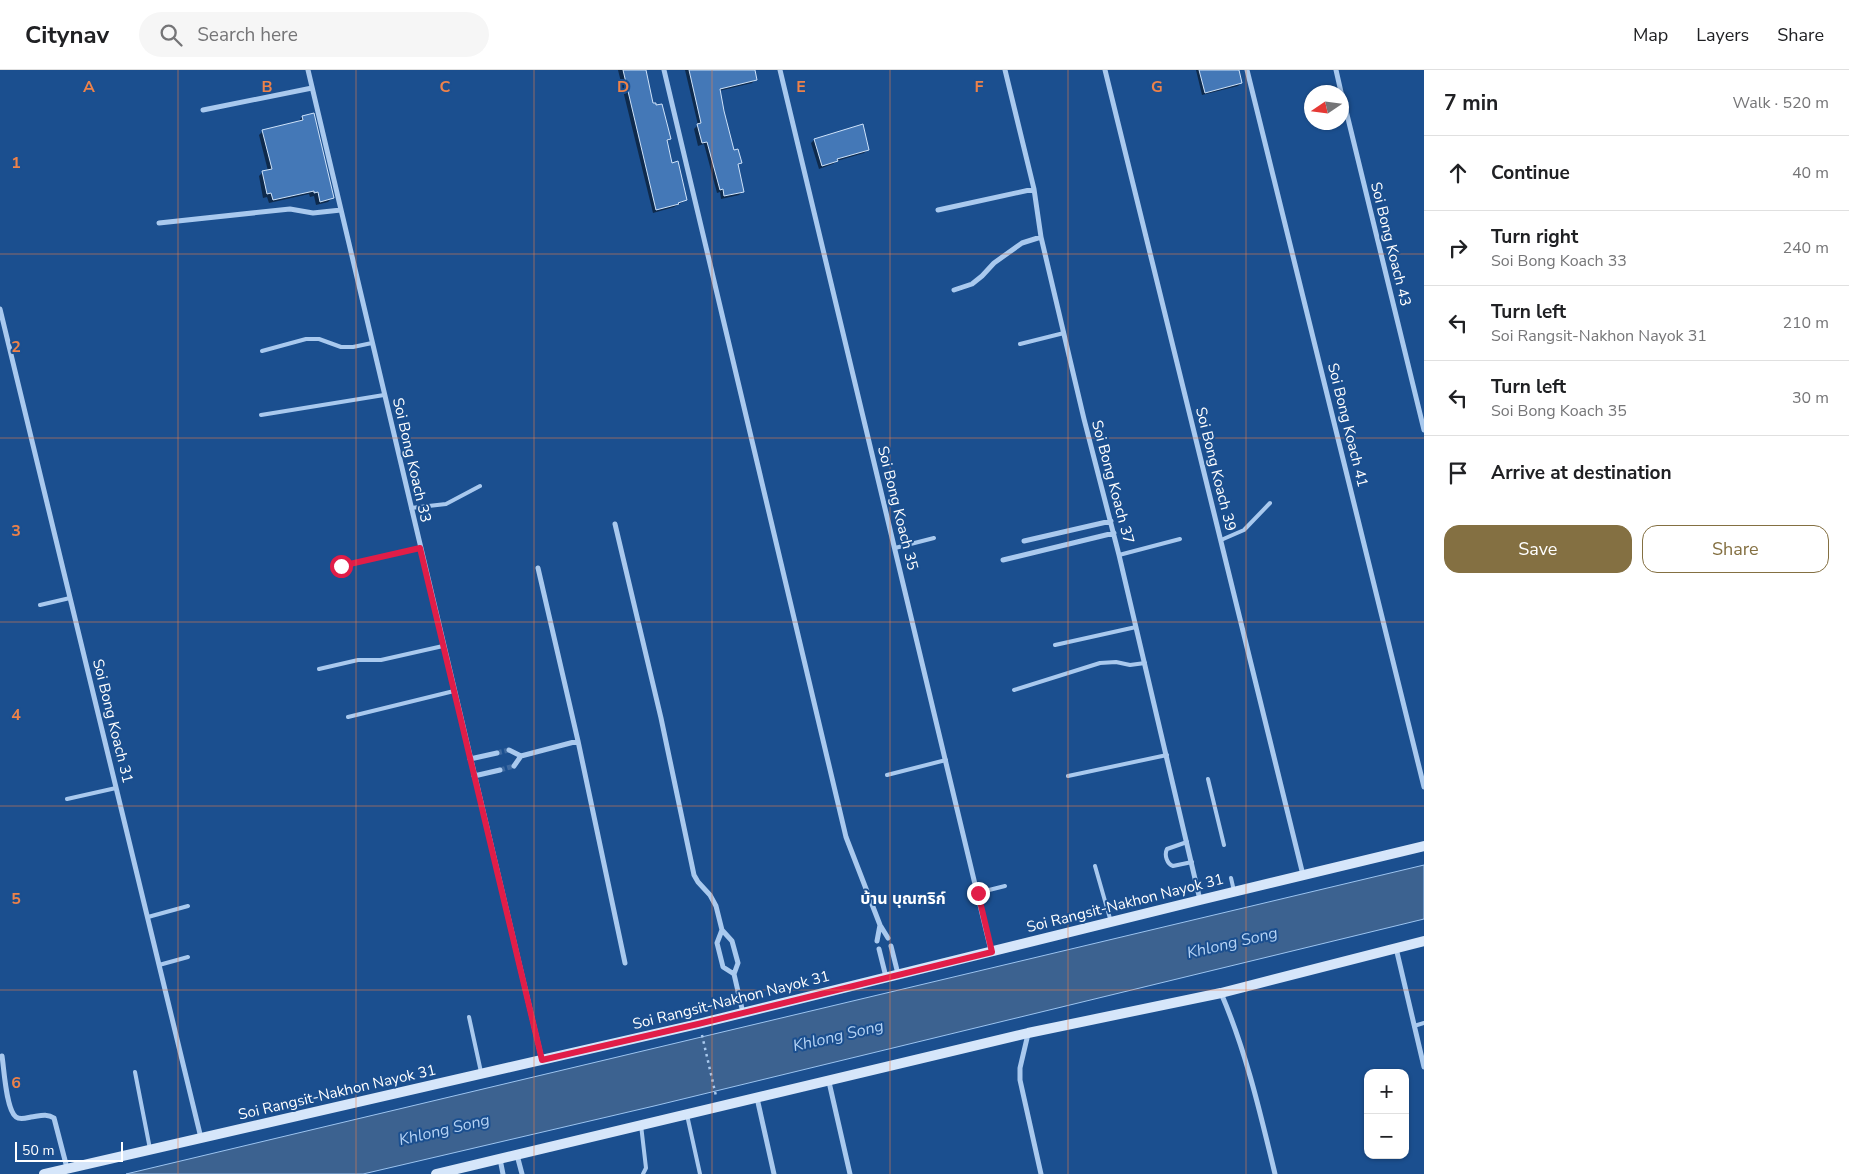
<!DOCTYPE html>
<meta charset="utf-8">
<style>
:root{--surface:#fff;--page:#f6f6f6;--text:#202124;--muted:#757577;--line:#e0e0e0;--accent:#847042}
body{margin:0;font-family:"Nunito Sans","Noto Sans Thai",sans-serif;background:var(--page);color:var(--text)}
.controls{position:absolute;right:15px;bottom:15px;display:grid;overflow:hidden;border-radius:10px;box-shadow:0 1px 4px #0004}
.controls button{width:45px;height:45px;display:grid;place-items:center;padding:0;border:0;border-bottom:1px solid var(--line);background:var(--surface);color:var(--text);font:25px sans-serif}
.compass{position:absolute;left:1304px;top:15px;width:45px;height:45px;border-radius:50%;background:var(--surface);box-shadow:0 1px 4px #0004;rotate:257deg}
.scale{position:absolute;left:15px;bottom:12px;width:108px;box-sizing:border-box;padding-left:5px;border:2px solid #fff;border-top:0;font-size:14px;line-height:18px;white-space:nowrap;color:#fff;-webkit-text-stroke:4px #1b4f8f;paint-order:stroke}
.stop{position:absolute;width:15px;height:15px;margin:-11px;border:4px solid #e11d48;border-radius:50%;background:#fff}
.stop.end{background:#e11d48;border-color:#fff;box-shadow:0 1px 5px #0008}
.list{margin:0;padding:0;list-style:none}
h2{display:flex;justify-content:space-between;align-items:center;height:65px;margin:0;padding:0 20px;font-size:21px}
h2 small{font-size:16px;font-weight:400;color:var(--muted)}
.list li{display:grid;grid-template-columns:32px 1fr auto;gap:15px;align-items:center;box-sizing:border-box;height:75px;padding:0 20px;border-top:1px solid var(--line)}
.list b{display:block;font-size:19px;white-space:nowrap}
.list p{margin:0;font-size:16px;white-space:nowrap;color:var(--muted)}
.list em{font-size:16px;font-style:normal;color:var(--muted)}
.actions{display:flex;gap:10px;padding:15px 20px}
.actions a{flex:1;padding:11px 0;border:1px solid var(--accent);border-radius:15px;text-align:center;font-size:18px;color:var(--accent)}
.actions .main{background:var(--accent);color:#fff}
.icon{flex:none;width:28px;height:28px;fill:none;stroke:currentColor;stroke-width:2;stroke-linecap:round;stroke-linejoin:round}
.map{position:relative;flex:none;width:1424px;height:1104px;overflow:hidden}
header{display:flex;align-items:center;gap:30px;box-sizing:border-box;height:70px;padding:0 25px;background:var(--surface);border-bottom:1px solid var(--line)}
header strong{font-size:24px}
nav{display:flex;gap:28px;margin-inline-start:auto;font-size:18px}
.search{width:350px;height:45px;background:var(--page);display:flex;align-items:center;gap:12px;box-sizing:border-box;padding:0 18px;border-radius:28px;color:var(--muted);font-size:19px}
main{display:flex}
aside{flex:1;background:var(--surface)}
.map>svg:first-child{display:block}
.water{fill:#3c6290;stroke:#9cc4f0}
.shadow{fill:#0007}
.building{fill:#4478b7;stroke:#cfe3fa}
.lines{fill:none;stroke-linecap:round;stroke-linejoin:round}
.street-tunnel{stroke:#3d69a0;stroke-width:5;stroke-dasharray:5 2.5;stroke-linecap:butt}
.path{stroke:#a9c9ee;stroke-width:2.5;stroke-dasharray:2.5 4;stroke-linecap:butt}
.lane{stroke:#a9c9ee;stroke-width:4}
.street{stroke:#a9c9ee;stroke-width:5}
.secondary{stroke:#d6e6fa;stroke-width:10}
.route{stroke:#e11d48;stroke-width:6}
.grid{fill:none;stroke:#ee8249;stroke-width:1;stroke-opacity:0.55}
.labels{text-anchor:middle;stroke-width:4;stroke-linejoin:round;paint-order:stroke}
.street-label{font-size:15px;fill:#fff;stroke:#1b4f8f}
.neighbourhood-label{font-size:16px;font-weight:bold;fill:#fff;stroke:#1b4f8f}
.water-label{font-size:16px;font-style:italic;fill:#b5d3f5;stroke:#1b4f8f}
.grid-label{font-size:16px;text-anchor:middle;font-weight:bold;fill:#ee8249;stroke:#1b4f8f;stroke-width:4;stroke-linejoin:round;paint-order:stroke}
</style>
<header>
<strong>Citynav</strong>
<div class="search"><svg class="icon" aria-label="search" viewBox="0 0 24 24"><circle cx="10" cy="10" r="6"/><path d="M15 15l6 6"/></svg>Search here</div>
<nav><a>Map</a><a>Layers</a><a>Share</a></nav>
</header>
<main>
<div class="map">
<svg width="1424" height="1104" viewBox="0 0 1424 1104">
<rect width="100%" height="100%" fill="#1b4f8f"/>
<!-- water -->
<path class="water" d="M1424,795V849L654,1036L363,1104H126Z"/>
<!-- shadow -->
<path class="shadow" d="M618,0H644L652,35L670,69L666,73L671,94L686,130L674,137L653,143Z
M685,0H753L756,9L752,13L719,21L733,81L740,93L737,96L743,121L739,125L721,129L720,122L717,123L704,74L698,76L694,59L698,55Z
M1196,0H1238L1241,13L1238,16L1202,25Z
M302,47L332,128L328,132L316,135L314,126L310,127L309,124L269,133L267,127L263,128L259,106L263,102L268,101L259,65L263,61L298,52Z
M862,55L867,80L864,83L837,91L833,94L819,99L811,73L814,70Z"/>
<!-- building -->
<path class="building" d="M623,0H646L653,33H656V35L662,34L671,69L667,70L672,93L678,91L687,130L678,133L679,134L656,140Z
M689,0H755L757,10L720,19L724,41L734,80L738,79L742,93L738,94L744,122L724,126L723,119L720,120L707,72L702,73L697,54L701,53Z
M1199,0H1239L1242,13L1205,23Z
M314,43L334,128L320,132L318,122L314,123V121L273,130L271,123L267,124L262,101L272,99L262,60L303,50L302,46Z
M863,54L869,80L837,89L838,91L822,96L814,69Z"/>
<g class="lines">
<!-- street-tunnel -->
<path class="street-tunnel" d="M497,683L509,680
M500,700L514,696"/>
<!-- path -->
<path class="path" d="M702,965L716,1026"/>
<!-- lane -->
<path class="lane" d="M1020,274L1064,263
M262,281L306,269H319L341,277H353L372,273
M261,345L384,325
M411,438L446,434L480,416
M1221,470L1244,460L1270,433
M895,478L934,468
M1119,485L1180,469
M341,496L420,478
M40,535L70,528
M1055,575L1136,557
M319,599L358,590H381L443,576
M1014,620L1100,593L1116,592L1130,595L1145,593
M348,647L454,621
M887,705L946,690
M1068,706L1167,685
M1208,709L1224,775
M67,729L116,718
M1187,772L1167,779C1164,785 1167,794 1173,796L1192,792
M1095,796L1111,852
M1231,808L1234,821
M977,823L1005,816
M148,847L188,836
M159,895L188,887
M469,947L481,1002
M1414,956L1424,953
M135,1002L150,1079
M687,1045L700,1104
M641,1055L646,1098L643,1104"/>
<!-- street -->
<path class="street" d="M308,0L542,990
M664,0L846,767L880,855L888,868
M780,0L991,881
M1005,0L1034,119L1041,167L1084,349L1119,485L1200,830
M1105,0L1303,805
M1247,0L1424,717
M1336,0L1341,22
M1342,24L1424,360
M203,40L312,18
M938,140L1034,119
M159,153L290,139L313,143L341,140
M954,220L972,214L982,206L994,193L1022,173L1041,167
M0,239L201,1068
M615,454L661,648L694,805L698,812L710,825L716,836L722,860L732,871L738,893L734,904L743,943
M1024,471L1111,451
M1003,490L1114,463
M538,498L578,671
M509,680L521,686L514,696
M521,686L578,671L625,893
M470,689L497,683
M474,706L500,700
M722,860L717,873L723,897L734,904
M877,871L880,855
M891,876L898,904
M1396,878L1424,997
M879,879L886,907
M1221,923C1246,981 1260,1042 1275,1104
M1028,964L1020,998V1010L1041,1104
M2,986C4,998 6,1040 16,1047C20,1050 26,1048 31,1047C39,1046 47,1043 54,1048L67,1098
M829,1012L850,1104
M757,1028L774,1104
M517,1085L522,1104
M500,1089L503,1104"/>
<!-- secondary -->
<path class="secondary" d="M44,1104L698,954L1200,830L1424,776
M436,1104L1028,963L1221,923L1424,871"/>
</g>
<g class="lines">
<!-- route -->
<path class="route" d="M341,496L420,478L542,990L698,954L992,882L978,823"/>
</g>
<!-- grid -->
<path class="grid" d="M178,0V1104M356,0V1104M534,0V1104M712,0V1104M890,0V1104M1068,0V1104M1246,0V1104M0,184H1424M0,368H1424M0,552H1424M0,736H1424M0,920H1424"/>
<g class="labels">
<!-- street labels -->
<g class="street-label">
<text transform="translate(1391 174) rotate(76)" y="5">Soi Bong Koach 43</text>
<text transform="translate(1348 355) rotate(76)" y="5">Soi Bong Koach 41</text>
<text transform="translate(412 390) rotate(77)" y="5">Soi Bong Koach 33</text>
<text transform="translate(1216 399) rotate(76)" y="5">Soi Bong Koach 39</text>
<text transform="translate(1113 412) rotate(75)" y="5">Soi Bong Koach 37</text>
<text transform="translate(898 438) rotate(76)" y="5">Soi Bong Koach 35</text>
<text transform="translate(113 651) rotate(76)" y="5">Soi Bong Koach 31</text>
<text transform="translate(1125 833) rotate(-14)" y="5">Soi Rangsit-Nakhon Nayok 31</text>
<text transform="translate(731 930) rotate(-14)" y="5">Soi Rangsit-Nakhon Nayok 31</text>
<text transform="translate(337 1022) rotate(-13)" y="5">Soi Rangsit-Nakhon Nayok 31</text>
</g>
<!-- neighbourhood labels -->
<g class="neighbourhood-label">
<text x="903" y="834">บ้าน บุณฑริก์</text>
</g>
<!-- water labels -->
<g class="water-label">
<text transform="translate(1232 872) rotate(-13)" y="6">Khlong Song</text>
<text transform="translate(838 965) rotate(-13)" y="6">Khlong Song</text>
<text transform="translate(444 1059) rotate(-13)" y="6">Khlong Song</text>
</g>
</g>
<g class="grid-label">
<text x="89" y="22">A</text>
<text x="267" y="22">B</text>
<text x="445" y="22">C</text>
<text x="623" y="22">D</text>
<text x="801" y="22">E</text>
<text x="979" y="22">F</text>
<text x="1157" y="22">G</text>
<text x="16" y="98">1</text>
<text x="16" y="282">2</text>
<text x="16" y="466">3</text>
<text x="16" y="650">4</text>
<text x="16" y="834">5</text>
<text x="16" y="1018">6</text>
</g>
</svg>
<div class="controls">
<button>+</button>
<button>−</button>
</div>
<svg class="compass" viewBox="-18 -18 36 36"><path d="M0-13l5 13h-10z" fill="#e53935"/><path d="M0 13l5-13h-10z" fill="#757577"/></svg>
<div class="scale">50 m</div>
<div class="stop" style="left:341px;top:496px"></div>
<div class="stop end" style="left:978px;top:823px"></div>
</div>
<aside>
<h2>7 min<small>Walk · 520 m</small></h2>
<ul class="list">
<li><svg class="icon" aria-label="ahead" viewBox="0 0 24 24"><path d="M12 20V5M6 11l6-6 6 6"/></svg><div><b>Continue</b></div><em>40 m</em></li>
<li><svg class="icon" aria-label="right" viewBox="0 0 24 24"><path d="M7 20v-9h11M14 6l5 5-5 5"/></svg><div><b>Turn right</b><p>Soi Bong Koach 33</p></div><em>240 m</em></li>
<li><svg class="icon" aria-label="left" viewBox="0 0 24 24"><path d="M17 20v-9H6M10 6l-5 5 5 5"/></svg><div><b>Turn left</b><p>Soi Rangsit-Nakhon Nayok 31</p></div><em>210 m</em></li>
<li><svg class="icon" aria-label="left" viewBox="0 0 24 24"><path d="M17 20v-9H6M10 6l-5 5 5 5"/></svg><div><b>Turn left</b><p>Soi Bong Koach 35</p></div><em>30 m</em></li>
<li><svg class="icon" aria-label="arrive" viewBox="0 0 24 24"><path d="M6 21V4h12l-3 4 3 4H6"/></svg><div><b>Arrive at destination</b></div></li>
</ul>
<div class="actions"><a class="main">Save</a><a>Share</a></div>
</aside>
</main>
